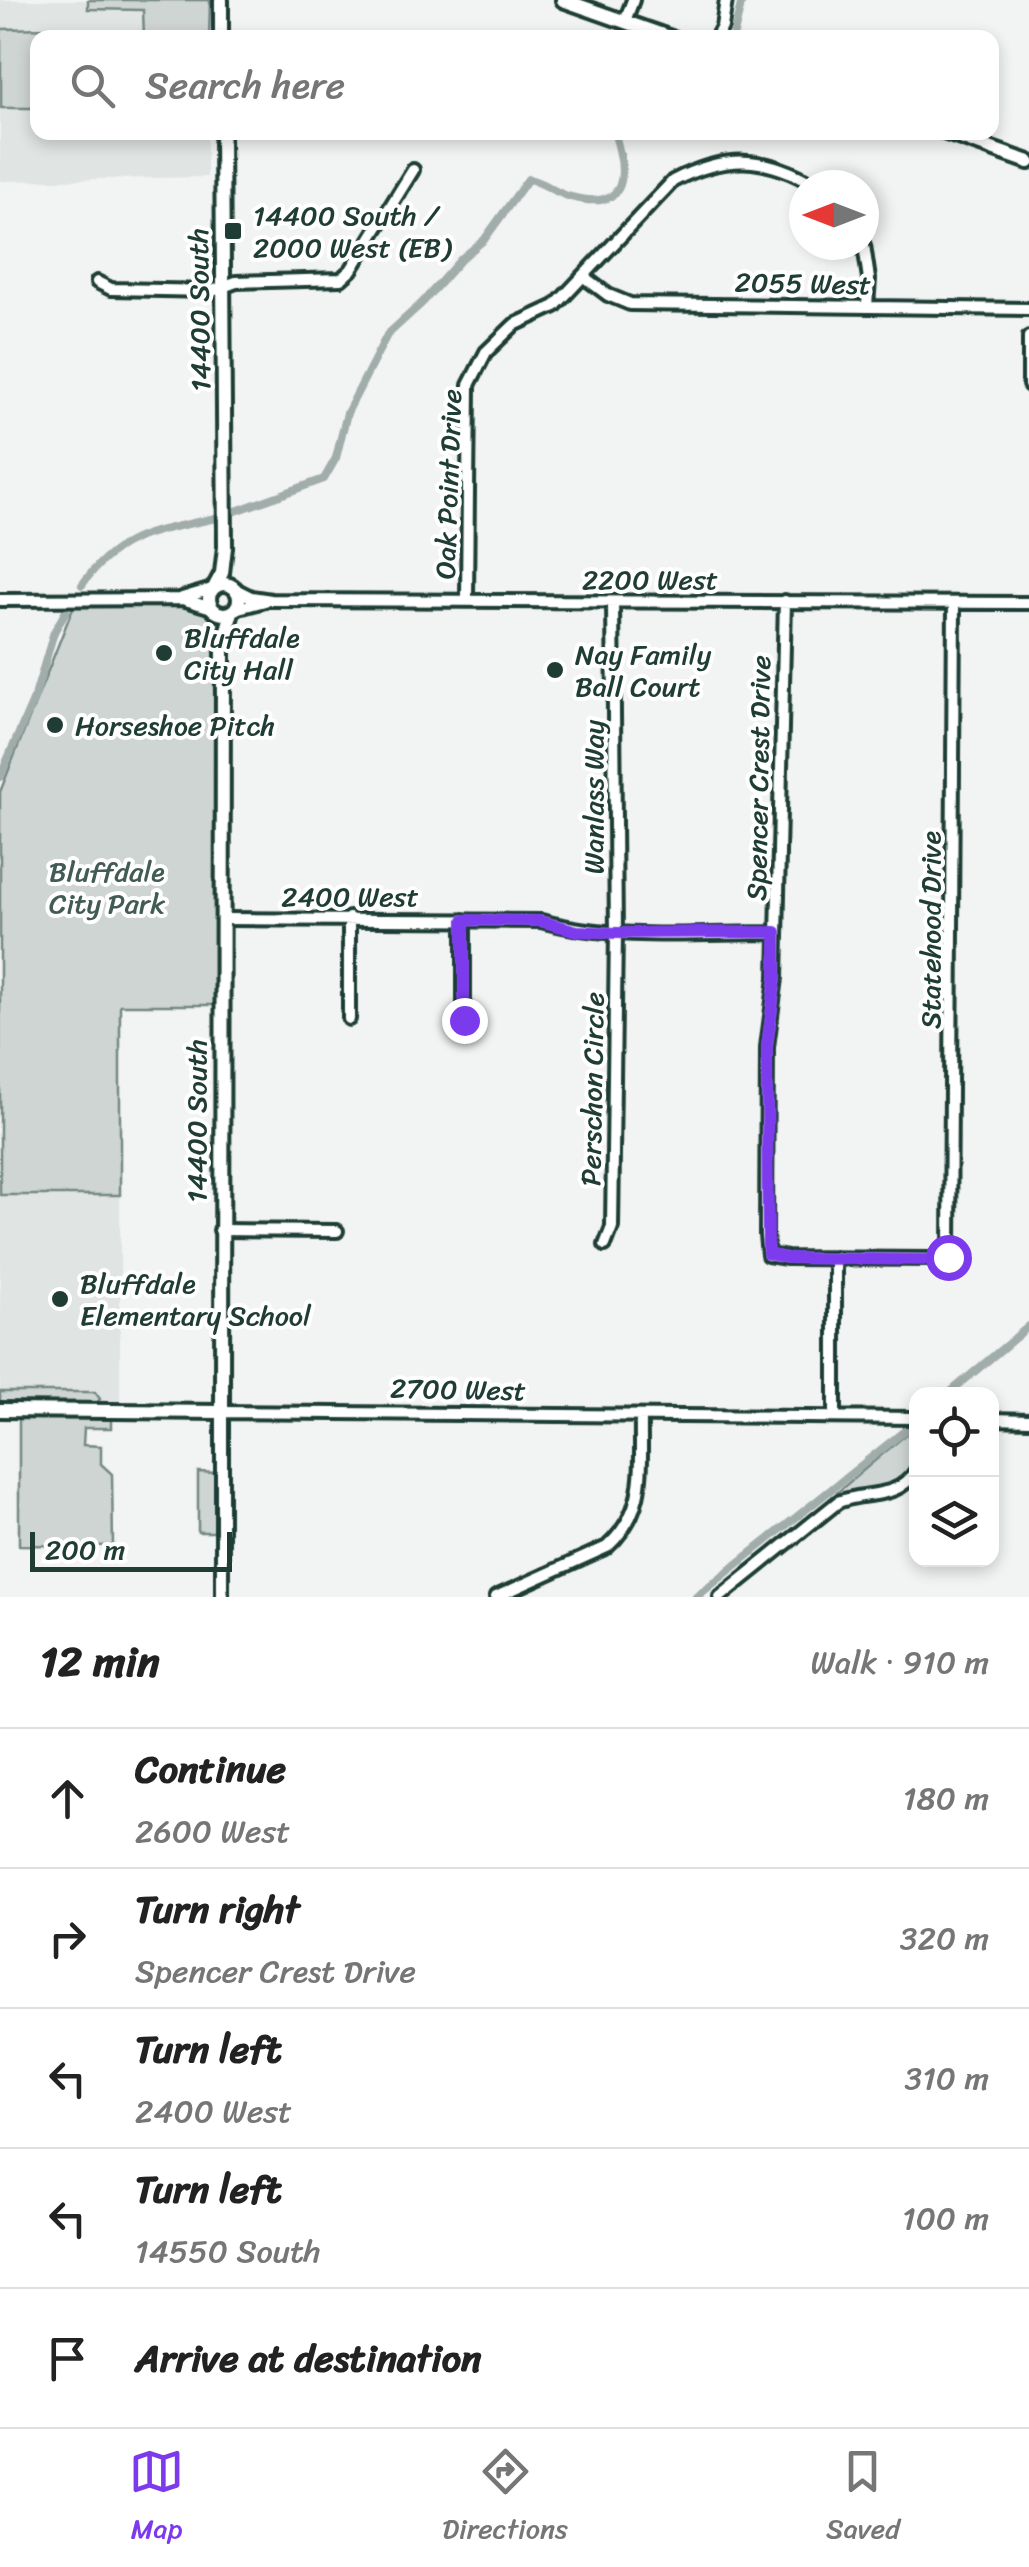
<!DOCTYPE html>
<meta charset="utf-8">
<style>
:root{--surface:#fff;--page:#f6f6f6;--text:#222;--muted:#767676;--line:#e0e0e0;--accent:#7c3aed}
body{margin:0;font-family:Sriracha,sans-serif;background:var(--page);color:var(--text)}
.controls{position:absolute;right:30px;bottom:30px;display:grid;overflow:hidden;border-radius:20px;box-shadow:0 5px 15px #0003}
.controls button{width:90px;height:90px;display:grid;place-items:center;padding:0;border:0;border-bottom:2px solid var(--line);background:var(--surface);color:var(--text);font:50px sans-serif}
.compass{position:absolute;left:789px;top:170px;width:90px;height:90px;border-radius:50%;background:var(--surface);box-shadow:0 5px 15px #0003;rotate:270deg}
.scale{position:absolute;left:30px;bottom:25px;width:202px;box-sizing:border-box;padding-left:10px;border:5px solid #1f3d34;border-top:0;font-size:28px;line-height:35px;white-space:nowrap;color:#1f3d34;-webkit-text-stroke:8px #fff;paint-order:stroke}
.stop{position:absolute;width:30px;height:30px;margin:-22px;border:8px solid #7c3aed;border-radius:50%;background:#fff}
.stop.end{background:#7c3aed;border-color:#fff;box-shadow:0 2px 10px #0008}
.list{margin:0;padding:0;list-style:none}
h2{display:flex;justify-content:space-between;align-items:center;height:130px;margin:0;padding:0 40px;font-size:42px}
h2 small{font-size:32px;font-weight:400;color:var(--muted)}
.list li{display:grid;grid-template-columns:65px 1fr auto;gap:30px;align-items:center;box-sizing:border-box;height:140px;padding:0 40px;border-top:2px solid var(--line)}
.list b{display:block;font-size:38px;white-space:nowrap}
.list p{margin:0;font-size:32px;white-space:nowrap;color:var(--muted)}
.list em{font-size:32px;font-style:normal;color:var(--muted)}
.icon{flex:none;width:55px;height:55px;fill:none;stroke:currentColor;stroke-width:2;stroke-linecap:round;stroke-linejoin:round}
.map{position:relative;flex:none;width:1029px;height:1597px;overflow:hidden}
.search{position:absolute;background:var(--surface);box-shadow:0 5px 15px #0003;left:30px;right:30px;top:30px;height:110px;display:flex;align-items:center;gap:25px;box-sizing:border-box;padding:0 35px;border-radius:20px;color:var(--muted);font-size:38px}
.sheet{height:830px;background:var(--surface)}
nav{display:flex;justify-content:space-around;align-items:center;box-sizing:border-box;height:140px;border-top:2px solid var(--line);background:var(--surface);font-size:28px;color:var(--muted)}
nav a{display:grid;justify-items:center;gap:5px}
nav .on{color:var(--accent)}
.map>svg:first-child{display:block}
.built{fill:#e0e4e3}
.green{fill:#ced5d3;stroke:#768984;stroke-width:2.5}
.lines{fill:none;stroke-linecap:round;stroke-linejoin:round}
.canal{stroke:#a1adaa;stroke-width:8}
.minor-casing{stroke:#1f3d34;stroke-width:18}
.major-casing{stroke:#1f3d34;stroke-width:20}
.minor{stroke:#fff;stroke-width:10}
.major{stroke:#fff;stroke-width:12}
.route{stroke:#7c3aed;stroke-width:12}
.poi-dot{fill:#1f3d34;stroke:#fff;stroke-width:4}
.labels{text-anchor:middle;stroke-width:8;stroke-linejoin:round;paint-order:stroke}
.poi-label{font-size:28px;fill:#1f3d34;stroke:#fff;text-anchor:start}
.street-label{font-size:28px;fill:#1f3d34;stroke:#fff}
.park-label{font-size:28px;fill:#425b54;stroke:#fff}
</style>
<div class="map">
<svg width="1029" height="1597" viewBox="0 0 1029 1597">
<rect width="100%" height="100%" fill="#f2f3f3"/>
<filter id="ink" filterUnits="userSpaceOnUse"><feTurbulence type="fractalNoise" baseFrequency=".01" numOctaves="2"/><feDisplacementMap in="SourceGraphic" scale="20" xChannelSelector="R" yChannelSelector="G"/><feConvolveMatrix kernelMatrix="1 2 1 2 8 2 1 2 1" color-interpolation-filters="sRGB"/></filter>
<g filter="url(#ink)">
<!-- built -->
<path class="built" d="M0,0H88L89,9L144,10V37L38,38V132L207,133V177L0,181Z
M0,1195H120V1404L0,1403Z"/>
<!-- green -->
<path class="green" d="M88,0H210L209,37H144L143,10L88,9Z
M50,28V37L38,38L37,108H1V29Z
M187,604L206,610L216,634L215,1005H120V1195H0V792L74,605Z
M0,1392H95L100,1399L97,1403L0,1402Z
M19,1417H111V1428H84L83,1445L101,1446V1464L112,1474L113,1546L19,1545Z
M916,1426C916,1438 919,1454 915,1466C906,1494 861,1495 837,1499L834,1495Z
M198,1472L216,1473L215,1532H198Z"/>
<g class="lines">
<!-- canal -->
<path class="canal" d="M733,38L742,0
M236,511L324,479L336,458L347,413L387,335L422,303L462,258L484,240L528,179C544,182 555,193 571,197C629,212 628,174 614,132
M82,585C119,532 156,532 215,518
M0,777L35,696L54,632L66,611
M948,1394L1029,1326
M696,1597L907,1429"/>
<!-- minor casing -->
<g class="minor-casing">
<path id="minor" d="M625,21L633,0
M716,38L722,27L726,0
M864,245L869,279L867,306
M584,277L608,295L630,304L1029,309
M97,282L111,289L212,291L236,282L341,279L351,270L413,170
M1029,337V385
M237,590L251,597L271,600L1029,603
M182,598L212,589
M467,599L469,385L486,352L514,325L555,306L673,181C725,154 764,155 815,185
M0,600L182,599L212,608
M785,601L776,978L767,1047L766,1235L768,1255L787,1258L934,1259L948,1257L950,1251L954,604
M235,609L265,601
M222,919L541,921C616,941 698,933 776,933
M464,920V1020
M349,1019V918
M220,1230L337,1231
M605,1245L612,1227L616,933L613,602
M835,1258V1417
M992,1419L1029,1420
M222,1597V1412L916,1418
M496,1597L607,1547C648,1510 640,1467 641,1416
M720,1597L838,1502C868,1490 896,1501 916,1471"/>
</g>
<!-- major casing -->
<g class="major-casing">
<path id="major" d="M221,0V38
M563,0L671,38
M944,132L1029,162
M209 599a15 15 0 1 1 30 0a15 15 0 1 1-30 0Z
M215,586L222,573L225,547L222,132
M0,1410L222,1412L223,644L232,612"/>
</g>
<!-- minor -->
<use href="#minor" class="minor"/>
<!-- major -->
<use href="#major" class="major"/>
</g>
</g>
<g class="lines" filter="url(#ink)">
<!-- route -->
<path class="route" d="M464,1020V920L540,921L577,931L616,933L776,932V978L767,1046L768,1254L787,1258L927,1260L948,1257"/>
</g>
<!-- markers -->
<g class="poi-dot">
<rect x="223" y="221" width="20" height="20" rx="5"/>
<circle cx="164" cy="653" r="10"/>
<circle cx="555" cy="670" r="10"/>
<circle cx="55" cy="725" r="10"/>
<circle cx="60" cy="1299" r="10"/>
</g>
<g class="labels">
<!-- poi labels -->
<g class="poi-label">
<text x="253" y="225">14400 South /<tspan x="253" dy="32">2000 West (EB)</tspan></text>
<text x="184" y="647">Bluffdale<tspan x="184" dy="32">City Hall</tspan></text>
<text x="575" y="664">Nay Family<tspan x="575" dy="32">Ball Court</tspan></text>
<text x="75" y="735">Horseshoe Pitch</text>
<text x="80" y="1293">Bluffdale<tspan x="80" dy="32">Elementary School</tspan></text>
</g>
<!-- street labels -->
<g class="street-label">
<text transform="translate(803 283) rotate(1)" y="10">2055 West</text>
<text transform="translate(199 310) rotate(-91)" y="10">14400 South</text>
<text transform="translate(448 484) rotate(-88)" y="10">Oak Point Drive</text>
<text x="650" y="589">2200 West</text>
<text transform="translate(758 778) rotate(-89)" y="10">Spencer Crest Drive</text>
<text transform="translate(593 797) rotate(-90)" y="10">Wanlass Way</text>
<text x="350" y="906">2400 West</text>
<text transform="translate(930 930) rotate(-90)" y="10">Statehood Drive</text>
<text transform="translate(592 1089) rotate(-89)" y="10">Perschon Circle</text>
<text transform="translate(196 1121) rotate(-90)" y="10">14400 South</text>
<text transform="translate(458 1389) rotate(1)" y="10">2700 West</text>
</g>
<!-- park labels -->
<g class="park-label">
<text x="107" y="881">Bluffdale<tspan x="107" dy="32">City Park</tspan></text>
</g>
</g>
</svg>
<div class="controls">
<button><svg class="icon" aria-label="locate" viewBox="0 0 24 24"><circle cx="12" cy="12" r="6"/><path d="M12 2v4M12 18v4M2 12h4M18 12h4"/></svg></button>
<button><svg class="icon" aria-label="layers" viewBox="0 0 24 24"><path d="M12 4l9 5-9 5-9-5zM3 14l9 5 9-5"/></svg></button>
</div>
<svg class="compass" viewBox="-18 -18 36 36"><path d="M0-13l5 13h-10z" fill="#e53935"/><path d="M0 13l5-13h-10z" fill="#767676"/></svg>
<div class="scale">200 m</div>
<div class="stop" style="left:948px;top:1257px"></div>
<div class="stop end" style="left:464px;top:1020px"></div>
<div class="search"><svg class="icon" aria-label="search" viewBox="0 0 24 24"><circle cx="10" cy="10" r="6"/><path d="M15 15l6 6"/></svg>Search here</div>
</div>
<section class="sheet">
<h2>12 min<small>Walk · 910 m</small></h2>
<ul class="list">
<li><svg class="icon" aria-label="ahead" viewBox="0 0 24 24"><path d="M12 20V5M6 11l6-6 6 6"/></svg><div><b>Continue</b><p>2600 West</p></div><em>180 m</em></li>
<li><svg class="icon" aria-label="right" viewBox="0 0 24 24"><path d="M7 20v-9h11M14 6l5 5-5 5"/></svg><div><b>Turn right</b><p>Spencer Crest Drive</p></div><em>320 m</em></li>
<li><svg class="icon" aria-label="left" viewBox="0 0 24 24"><path d="M17 20v-9H6M10 6l-5 5 5 5"/></svg><div><b>Turn left</b><p>2400 West</p></div><em>310 m</em></li>
<li><svg class="icon" aria-label="left" viewBox="0 0 24 24"><path d="M17 20v-9H6M10 6l-5 5 5 5"/></svg><div><b>Turn left</b><p>14550 South</p></div><em>100 m</em></li>
<li><svg class="icon" aria-label="arrive" viewBox="0 0 24 24"><path d="M6 21V4h12l-3 4 3 4H6"/></svg><div><b>Arrive at destination</b></div></li>
</ul>
</section>
<nav>
<a class="on"><svg class="icon" aria-label="map" viewBox="0 0 24 24"><path d="M3 6l6-2 6 2 6-2v14l-6 2-6-2-6 2zM9 4v14M15 6v14"/></svg>Map</a>
<a><svg class="icon" aria-label="directions" viewBox="0 0 24 24"><path d="M12 3l9 9-9 9-9-9zM9 14v-3h6M13 9l2 2-2 2"/></svg>Directions</a>
<a><svg class="icon" aria-label="saved" viewBox="0 0 24 24"><path d="M7 4h10v16l-5-4-5 4z"/></svg>Saved</a>
</nav>
